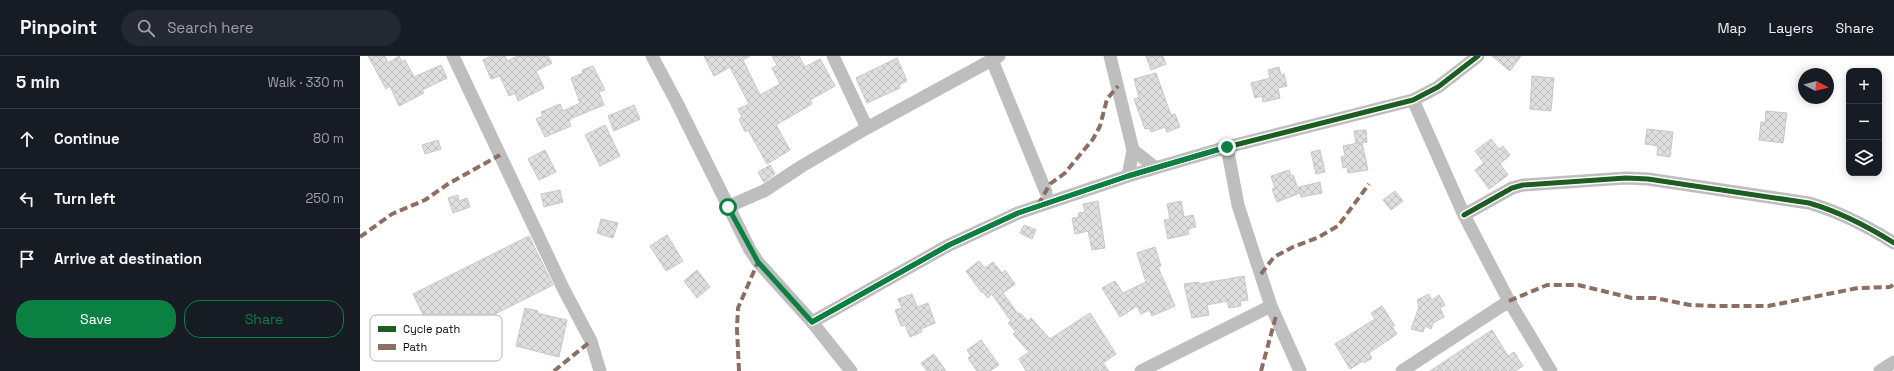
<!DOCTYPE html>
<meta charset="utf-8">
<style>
:root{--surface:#171b24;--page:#242831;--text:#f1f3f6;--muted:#9ea1a6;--line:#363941;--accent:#0b8043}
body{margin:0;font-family:"Space Grotesk",sans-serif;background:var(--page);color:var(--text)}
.controls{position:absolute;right:12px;top:12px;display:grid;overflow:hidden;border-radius:8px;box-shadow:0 2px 10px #0003}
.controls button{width:36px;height:36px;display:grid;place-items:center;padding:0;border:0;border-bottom:1px solid var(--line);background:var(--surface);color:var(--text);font:20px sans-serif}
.compass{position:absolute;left:1438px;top:12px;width:36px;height:36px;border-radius:50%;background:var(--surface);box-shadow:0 2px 10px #0003;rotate:97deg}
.stop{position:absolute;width:12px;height:12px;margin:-9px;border:3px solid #0b8043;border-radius:50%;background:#fff}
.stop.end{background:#0b8043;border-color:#fff;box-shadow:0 1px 4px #0008}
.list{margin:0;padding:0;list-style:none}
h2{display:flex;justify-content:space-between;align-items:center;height:52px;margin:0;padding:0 16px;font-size:17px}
h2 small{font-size:13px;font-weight:400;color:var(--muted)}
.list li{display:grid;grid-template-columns:26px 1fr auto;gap:12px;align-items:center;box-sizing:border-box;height:60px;padding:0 16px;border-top:1px solid var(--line)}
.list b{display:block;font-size:15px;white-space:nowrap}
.list em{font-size:13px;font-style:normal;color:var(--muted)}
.actions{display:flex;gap:8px;padding:12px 16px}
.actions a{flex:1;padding:9px 0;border:1px solid var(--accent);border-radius:16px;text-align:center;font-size:14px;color:var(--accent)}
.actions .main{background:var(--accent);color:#fff}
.icon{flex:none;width:22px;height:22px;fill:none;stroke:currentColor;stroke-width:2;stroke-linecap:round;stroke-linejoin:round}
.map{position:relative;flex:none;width:1534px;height:315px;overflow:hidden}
header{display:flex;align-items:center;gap:24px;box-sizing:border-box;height:56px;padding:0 20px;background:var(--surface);border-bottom:1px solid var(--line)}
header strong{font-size:19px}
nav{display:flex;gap:22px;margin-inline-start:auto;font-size:14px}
.search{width:280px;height:36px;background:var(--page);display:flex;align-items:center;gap:10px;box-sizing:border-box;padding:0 14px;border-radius:22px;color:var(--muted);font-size:15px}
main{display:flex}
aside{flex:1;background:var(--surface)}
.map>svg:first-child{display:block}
.building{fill:url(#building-cross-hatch);stroke:#c7c7c7}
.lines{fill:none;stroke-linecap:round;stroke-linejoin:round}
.street{stroke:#bebebe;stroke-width:13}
.quiet{stroke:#8d6e63;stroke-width:4;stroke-dasharray:8 4;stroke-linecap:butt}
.cycleway-casing{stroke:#fff;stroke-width:8}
.cycleway{stroke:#1b5e20;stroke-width:5}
.route{stroke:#0b8043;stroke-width:5}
.key{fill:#fff;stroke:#b2b2b2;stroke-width:1}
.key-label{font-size:11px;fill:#000}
</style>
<header>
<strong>Pinpoint</strong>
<div class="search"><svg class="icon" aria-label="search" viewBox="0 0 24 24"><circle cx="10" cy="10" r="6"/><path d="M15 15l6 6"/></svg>Search here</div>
<nav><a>Map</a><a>Layers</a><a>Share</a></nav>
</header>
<main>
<aside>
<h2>5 min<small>Walk · 330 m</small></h2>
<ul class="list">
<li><svg class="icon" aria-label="ahead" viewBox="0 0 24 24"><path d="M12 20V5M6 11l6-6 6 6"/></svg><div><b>Continue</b></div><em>80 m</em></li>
<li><svg class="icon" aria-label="left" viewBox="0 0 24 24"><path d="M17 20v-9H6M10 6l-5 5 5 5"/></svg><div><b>Turn left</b></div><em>250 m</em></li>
<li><svg class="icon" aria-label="arrive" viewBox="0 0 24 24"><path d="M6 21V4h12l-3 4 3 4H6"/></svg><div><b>Arrive at destination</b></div></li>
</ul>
<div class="actions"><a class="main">Save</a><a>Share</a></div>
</aside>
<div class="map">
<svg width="1534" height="315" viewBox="0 0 1534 315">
<defs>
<pattern id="building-cross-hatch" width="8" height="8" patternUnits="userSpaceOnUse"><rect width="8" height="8" fill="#dfdfdf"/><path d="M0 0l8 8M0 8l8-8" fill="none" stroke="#bebebe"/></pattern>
</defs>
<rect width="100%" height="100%" fill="#fff"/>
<!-- building -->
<path class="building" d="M8,0H25L28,7L39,0L42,6L45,4L54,21L81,9L87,22L62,34L64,37L39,50L30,30L26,33Z
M131,0H145L147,5L158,0H188L192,7L176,15L184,32L158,45L155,37L149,40L140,20L131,23L123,4Z
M344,0H390L383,4L400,39L420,28L412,12L417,9L412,0H439L445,11L460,3L475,30L450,44L452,48L416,69L430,94L407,108L388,74L385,76L379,63L382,61L378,53L389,48L370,11L354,20Z
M786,0H803L806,8L791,14Z
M1132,0H1161L1150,15Z
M537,2L547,25L539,29L540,32L507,47L496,22Z
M233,10L245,34L239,36L244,49L212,62L209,65L211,70L185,81L176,63L183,60L181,56L200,48L203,55L220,47L211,22L223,17L222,14Z
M919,11L921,19L924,18L927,30L918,32L920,42L903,46L902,40L895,42L891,27L910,22L908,14Z
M796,17L811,59L815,58L820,71L807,76L805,71L791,76L789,72L785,73L774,43L779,41L774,23Z
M1172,20L1194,22L1191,55L1170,53Z
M274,49L280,63L254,75L248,60Z
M1406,55L1427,57L1423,87L1399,84L1401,66L1405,67Z
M245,69L260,100L240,110L225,79Z
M1287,73L1313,76L1310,101L1297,99L1298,90L1285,88Z
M1006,74L1007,86L1002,87L1008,114L988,117L987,111L983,112L981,101L985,100L983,90L998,87H996L994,75Z
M1131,83L1139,93L1143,90L1150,99L1140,108L1148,119L1129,133L1115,114L1124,107L1115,95Z
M78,84L81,93L65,98L62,89Z
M185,94L196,116L179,124L168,103Z
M960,94L965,116L956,118L951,96Z
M410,109L415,118L404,126L398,116Z
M929,114L931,120L933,119L940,137L917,146L912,133L915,132L911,120Z
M960,126L962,137L941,141L939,131Z
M200,134L203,146L184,151L181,138Z
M1035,135L1043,145L1031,154L1023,144Z
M98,139L99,145L107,142L110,151L93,157L88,142Z
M738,145L745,192L732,194L728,175L715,178L712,162L719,161L718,157L725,156L723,148Z
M821,145L824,161L833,159L836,171L828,173L829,178L808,183L804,164L810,163L807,148Z
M241,163L258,167L253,182L237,177Z
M664,169L676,174L672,183L660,177Z
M307,179L323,205L306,215L290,190Z
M169,180L193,229L77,287L53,238Z
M795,191L801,210L798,211L815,250L792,260L789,254L781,258L777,250L760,261L742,232L755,225L763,237L786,226L777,197Z
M619,205L625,212L633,206L642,217L645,214L655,228L643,237L658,258L660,257L668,265L671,262L690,283L730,257L756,298L743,307L749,315H666L659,303L669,296L653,278L656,276L648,267L651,265L632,238L628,242L623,236L622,237L606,215Z
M337,214L350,231L337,242L324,225Z
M884,220L888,244L880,245L881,250L869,252L867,245L847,249L849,259L832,262L824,228L839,226V228Z
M552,238L557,251L568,247L575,267L561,273L562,276L550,281L545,269L541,270L535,254L542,252L538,243Z
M1069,238L1072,244L1079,239L1085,249L1080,252L1084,261L1073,267L1071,273L1065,270L1063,276L1051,273L1059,251L1057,244Z
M1022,250L1035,270L1031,269L1037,278L1009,297L1012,302L1004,307L1003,305L990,313L975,288L1015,263L1011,257Z
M165,252L178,255L177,257L207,264L199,301L156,290Z
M1132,274L1148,300L1154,296L1163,310L1155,315H1070Z
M621,284L639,309L630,315H617L608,302L611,300L607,294Z
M574,298L586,315H567L561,307Z"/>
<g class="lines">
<!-- street -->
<path class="street" d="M93,0L203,232L231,285L240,315
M292,0L316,45L390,194L398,206L452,266L491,315
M473,0L507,72
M750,0L773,94L768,120
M632,4L686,136
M1053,44L1104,159L1149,245L1191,315
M867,91L878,149L911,250L940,315
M773,94L796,112
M367,151L404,135L442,110L507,72L639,0
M1104,159L1152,132L1163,129L1266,122L1288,123L1449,147C1480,156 1507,170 1534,187
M452,266L589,189L658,157L768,120L867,91L1053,44L1078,31L1118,0
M781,315L911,250
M1042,315L1149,245
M1520,315L1534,306"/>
<!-- quiet -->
<path class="quiet" d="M678,149L690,128L705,117L733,83L740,70L747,43L758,30
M0,181L32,158L65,144L88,128L140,99
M901,218L914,201L933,191L957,182L978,170L1009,128
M1149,245L1187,229H1218L1272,242H1295L1330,249L1356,250H1408L1498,232L1530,231L1534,228
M194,315L231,285
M379,315L377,273L378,252L398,206
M901,315L916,260"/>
<!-- cycleway casing -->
<g class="cycleway-casing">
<path id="cycleway" d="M1104,159L1152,132L1163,129L1266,122L1288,123L1449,147C1480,156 1507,170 1534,187
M452,266L589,189L658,157L768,120L867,91L1053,44L1078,31L1118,0"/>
</g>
<!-- cycleway -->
<use href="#cycleway" class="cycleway"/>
</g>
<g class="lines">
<!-- route -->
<path class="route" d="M368,151L398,206L452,266L589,189L658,157L768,120L867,91"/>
</g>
<!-- legend -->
<rect x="10" y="259" width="132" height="46" rx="6" class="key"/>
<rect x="18" y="270" width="18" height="6" fill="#1b5e20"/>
<rect x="18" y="288" width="18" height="6" fill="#8d6e63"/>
<g class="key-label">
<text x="43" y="277">Cycle path</text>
<text x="43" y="295">Path</text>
</g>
</svg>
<div class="controls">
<button>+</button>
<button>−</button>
<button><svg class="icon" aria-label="layers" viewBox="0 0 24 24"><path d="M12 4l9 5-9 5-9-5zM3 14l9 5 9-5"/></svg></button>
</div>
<svg class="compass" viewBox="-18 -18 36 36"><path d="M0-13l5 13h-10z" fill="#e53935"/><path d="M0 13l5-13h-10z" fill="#9ea1a6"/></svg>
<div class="stop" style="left:368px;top:151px"></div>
<div class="stop end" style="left:867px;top:91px"></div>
</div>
</main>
